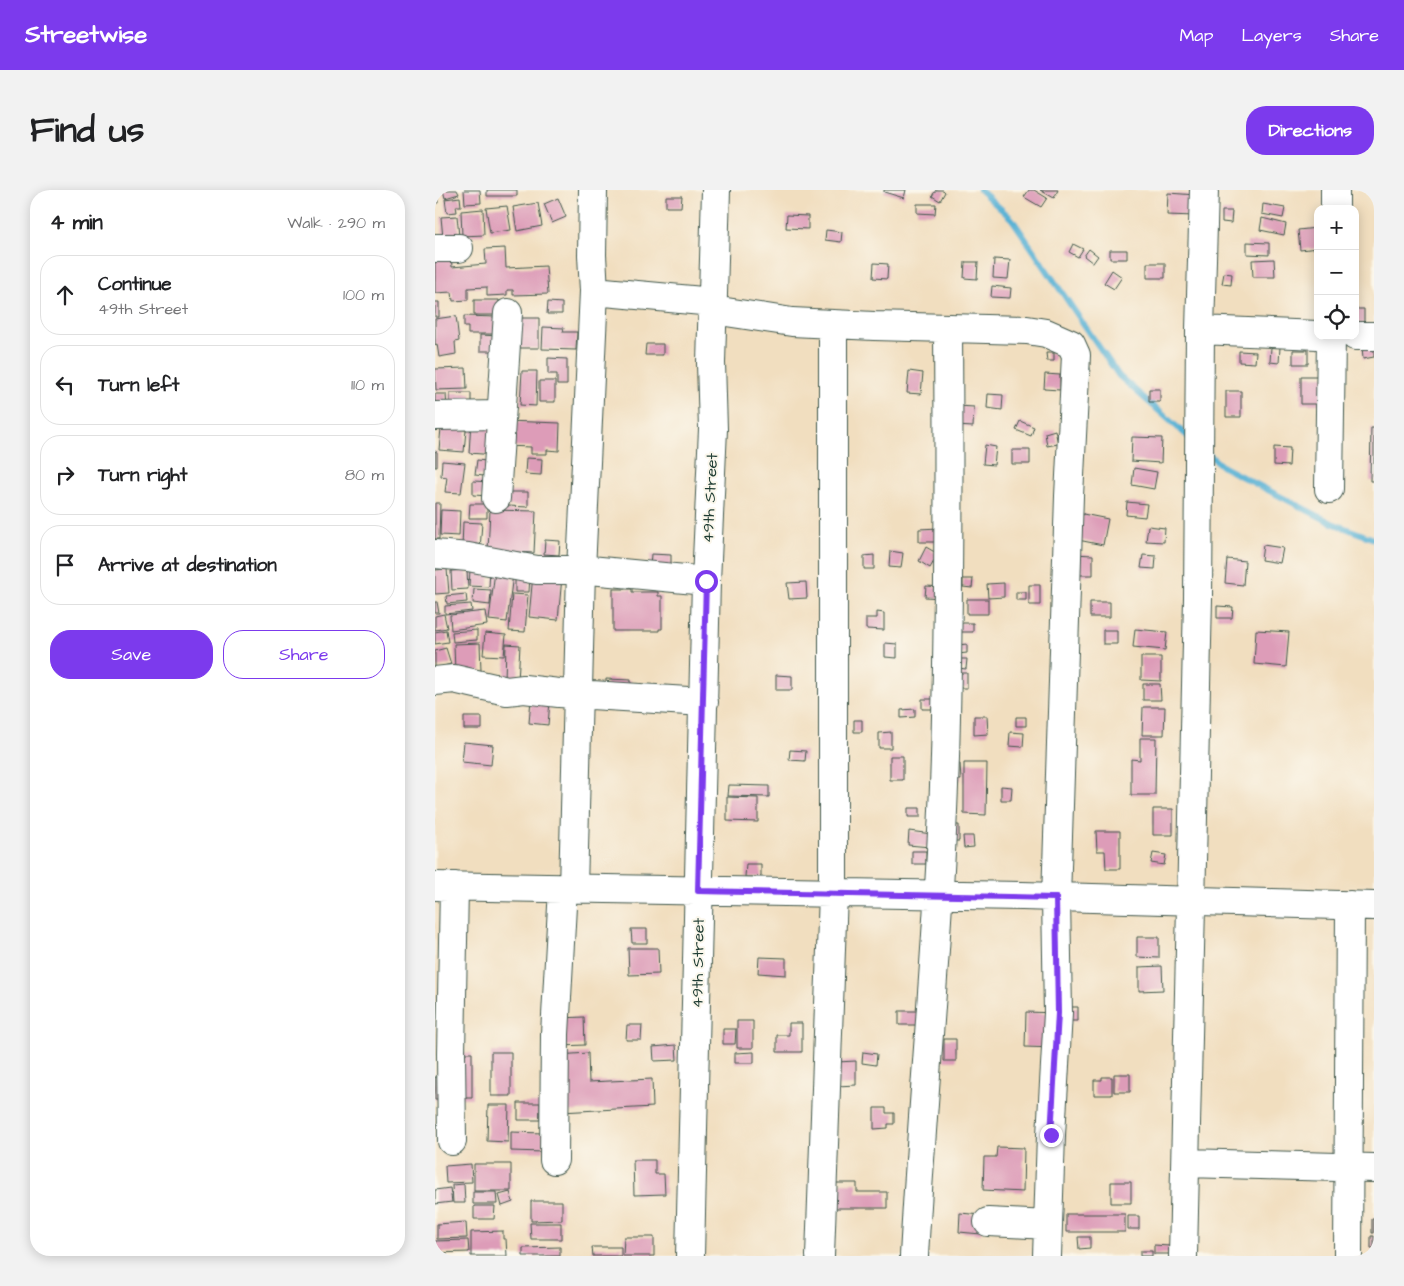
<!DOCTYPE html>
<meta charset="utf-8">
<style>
:root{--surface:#fff;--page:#f2f2f2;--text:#202124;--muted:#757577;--line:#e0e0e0;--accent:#7c3aed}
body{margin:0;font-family:"Architects Daughter",sans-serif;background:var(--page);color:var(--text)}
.controls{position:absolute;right:15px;top:15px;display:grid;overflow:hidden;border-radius:10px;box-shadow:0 2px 12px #0003}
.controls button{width:45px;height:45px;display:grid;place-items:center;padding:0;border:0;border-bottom:1px solid var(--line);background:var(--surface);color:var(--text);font:25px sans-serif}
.stop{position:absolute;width:15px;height:15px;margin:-11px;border:4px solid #7c3aed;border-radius:50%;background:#fff}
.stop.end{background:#7c3aed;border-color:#fff;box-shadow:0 1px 5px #0008}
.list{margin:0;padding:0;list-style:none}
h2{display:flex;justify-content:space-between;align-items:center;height:65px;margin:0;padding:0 20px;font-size:21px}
h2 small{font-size:16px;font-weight:400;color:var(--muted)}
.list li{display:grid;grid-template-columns:32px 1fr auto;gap:15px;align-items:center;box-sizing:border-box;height:80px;margin:0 10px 10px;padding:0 10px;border:1px solid var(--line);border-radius:20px}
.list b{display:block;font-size:19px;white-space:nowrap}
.list p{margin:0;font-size:16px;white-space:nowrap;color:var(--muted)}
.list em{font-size:16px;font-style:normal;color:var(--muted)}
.actions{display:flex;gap:10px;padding:15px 20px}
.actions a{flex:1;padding:11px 0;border:1px solid var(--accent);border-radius:20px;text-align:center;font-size:18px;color:var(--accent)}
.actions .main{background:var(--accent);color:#fff}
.icon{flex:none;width:28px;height:28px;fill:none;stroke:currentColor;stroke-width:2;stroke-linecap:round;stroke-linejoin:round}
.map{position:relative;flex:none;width:939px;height:1066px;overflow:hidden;border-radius:20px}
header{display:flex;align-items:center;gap:30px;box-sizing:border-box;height:70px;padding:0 25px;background:var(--accent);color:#fff}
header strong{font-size:24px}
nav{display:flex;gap:28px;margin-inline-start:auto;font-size:18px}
.intro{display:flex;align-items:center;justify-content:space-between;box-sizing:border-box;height:120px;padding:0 30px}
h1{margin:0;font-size:35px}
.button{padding:12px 22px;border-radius:20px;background:var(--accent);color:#fff;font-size:18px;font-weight:700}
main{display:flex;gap:30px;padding:0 30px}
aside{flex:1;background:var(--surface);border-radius:20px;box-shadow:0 2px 12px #0003}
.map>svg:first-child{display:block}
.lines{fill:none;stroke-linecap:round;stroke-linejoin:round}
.stream{stroke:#57b1d4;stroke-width:6}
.building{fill:#dd9cb8}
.minor-casing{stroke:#3e5549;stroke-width:30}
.minor{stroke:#fff;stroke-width:28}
.route{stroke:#7c3aed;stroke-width:6}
.labels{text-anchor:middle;stroke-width:4;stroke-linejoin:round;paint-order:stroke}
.street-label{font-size:16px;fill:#1f3d34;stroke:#fbf7ec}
</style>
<header>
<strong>Streetwise</strong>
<nav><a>Map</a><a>Layers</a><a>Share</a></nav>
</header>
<div class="intro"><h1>Find us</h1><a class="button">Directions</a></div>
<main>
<aside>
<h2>4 min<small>Walk · 290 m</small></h2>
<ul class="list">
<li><svg class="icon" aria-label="ahead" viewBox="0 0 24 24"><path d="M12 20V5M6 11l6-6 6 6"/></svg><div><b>Continue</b><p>49th Street</p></div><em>100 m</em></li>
<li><svg class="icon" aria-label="left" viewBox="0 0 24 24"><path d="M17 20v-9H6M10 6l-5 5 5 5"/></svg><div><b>Turn left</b></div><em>110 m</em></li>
<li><svg class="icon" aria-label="right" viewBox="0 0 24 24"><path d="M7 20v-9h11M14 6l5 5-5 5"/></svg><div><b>Turn right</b></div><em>80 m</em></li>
<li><svg class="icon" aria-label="arrive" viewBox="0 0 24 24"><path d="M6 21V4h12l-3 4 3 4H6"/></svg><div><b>Arrive at destination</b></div></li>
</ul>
<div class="actions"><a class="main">Save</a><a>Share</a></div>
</aside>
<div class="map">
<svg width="939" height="1066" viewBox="0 0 939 1066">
<rect width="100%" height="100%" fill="#fbf7ec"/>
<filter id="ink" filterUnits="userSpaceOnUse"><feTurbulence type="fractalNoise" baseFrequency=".02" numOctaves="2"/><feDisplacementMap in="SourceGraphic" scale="10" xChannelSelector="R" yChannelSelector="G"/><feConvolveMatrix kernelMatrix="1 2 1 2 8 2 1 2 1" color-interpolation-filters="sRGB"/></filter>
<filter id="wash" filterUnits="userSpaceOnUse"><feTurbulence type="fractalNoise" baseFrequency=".0096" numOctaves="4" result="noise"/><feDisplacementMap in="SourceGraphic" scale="20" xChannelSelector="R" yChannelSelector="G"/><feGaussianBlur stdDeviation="1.12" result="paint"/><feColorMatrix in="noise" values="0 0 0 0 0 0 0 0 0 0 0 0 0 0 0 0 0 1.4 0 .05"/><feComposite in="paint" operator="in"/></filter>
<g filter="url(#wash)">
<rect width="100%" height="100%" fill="#f1debf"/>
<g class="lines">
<!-- stream -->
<path class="stream" d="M545,0L577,29L684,186L757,250
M772,263L788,277L897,333L939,349"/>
</g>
<g id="blocks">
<!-- building -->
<path class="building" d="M0,0H2L3,13H0Z
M8,0H22L24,4L10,8Z
M29,0H45L46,13L30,14Z
M52,0H82V6H52Z
M449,0H471L469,8L449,2Z
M501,0H508L510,2L505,11L497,6Z
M594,0H599L612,8L606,17L589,7Z
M605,0H623L619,8Z
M733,3L761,5L760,26L732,25Z
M231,6H247L246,17H231Z
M25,7L26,16H21L22,22L12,23L10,9Z
M123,8L131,27L117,33L109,14Z
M103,13L107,36L82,41L78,17Z
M482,14H501L500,24L482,23Z
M828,14L850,18L848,28L827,24Z
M72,16L76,40L55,43L51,18Z
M48,19L49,45L27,46L26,21Z
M787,21H797L796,33L787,32Z
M352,25L373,26V39L351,38Z
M22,26L24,46L8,48L6,27Z
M827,28L851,34L849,45L825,40Z
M882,38L883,58L865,60L863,40Z
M391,40L407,42L406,52L390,50Z
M812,52L834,53V65L812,64Z
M638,54L648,59L643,67L634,62Z
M70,58L71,78L111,76L113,104L78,105V100H72V105L52,106V97L33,98V110L18,111L17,102L0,103V65L16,64L17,77L51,74L50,59Z
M654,59L663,66L658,73L649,66Z
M675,60H692V69H675Z
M559,69L575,70L573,89L558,88Z
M839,69L840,87H818L817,70Z
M530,72H543L542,89L529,88Z
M439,73L453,74L452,89L438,88Z
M712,73H730V88H712Z
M677,80L687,87L679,99L669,93Z
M789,83L797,84L796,95L787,94Z
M557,96L576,98L575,108L556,107Z
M39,110H64V125H39Z
M0,112H4V127H0Z
M113,112L127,113V124H112Z
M920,119H929V134L920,133Z
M21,126L24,151L20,152L21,164L4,167L2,154L0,155V129Z
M29,126L61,127V144H33V137H29Z
M80,128H104V158H75Z
M108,137L129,138L128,142H142L141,160L107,159Z
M45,145L65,146V161H45Z
M211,154H228V165H210Z
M939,155V167L928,169L927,157Z
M836,157H845L844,173L835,172Z
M858,160H873V174H858Z
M804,161L821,162L820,173L804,172Z
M611,163H619V171H612Z
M113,168L132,169V195H122V184H113Z
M31,178L32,199L1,200L0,179Z
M87,181H102L101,216L85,215Z
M474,181L488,183L486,204L472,203Z
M610,184L625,185V200L609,199Z
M866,186H893L892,214H866Z
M104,191H120V212H104Z
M714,199H725V212H714Z
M791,201H806V227H791Z
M15,203H36V219H15Z
M0,204H11L12,220H0Z
M553,204L568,205L567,220L552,218Z
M523,216L539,217L538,237L522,236Z
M36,231L62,233L60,265L34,263Z
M71,231L125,233L124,261L112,260V264H96V257L70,256Z
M585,231L599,237L596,246L581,240Z
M6,238L31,240L29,262L4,260Z
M936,238H939V291H935Z
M620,240L623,254L612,256L610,243Z
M697,247L727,248L726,273L696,271Z
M550,255L561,257L559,275L548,274Z
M839,257L855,258L854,276L839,275Z
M577,260H595V274H577Z
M0,261L2,262V277H0Z
M91,268L107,269L106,285L90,284Z
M42,270L60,272L58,287L40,285Z
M7,271L30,273L26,303L10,302L12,287L6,286Z
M699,278L722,282L719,299L697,295Z
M38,291L56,292L55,306L38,305Z
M74,302H93V317L73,316Z
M692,312L712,314L710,327L691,325Z
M0,313H5L4,349H0Z
M35,314H52V328H34Z
M6,320L25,321L24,346L5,345Z
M55,320L101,321L99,363L53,361Z
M648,324L673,329L668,355L643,350Z
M28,332L47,333L45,359L27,358Z
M713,336L730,338L729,352L711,351Z
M504,338V352H484V339Z
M110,350L125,351L124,365L109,364Z
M828,355L848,358L845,373L826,370Z
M491,357L503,364L495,378L484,371Z
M455,361L468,363L466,378L454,377Z
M216,364L236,365V378L215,377Z
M639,364L658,365V385H639Z
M439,365V379H429V366Z
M708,365L721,366L720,379L706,378Z
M792,369L810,371L808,395L790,393Z
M12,379L14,403L0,404V380Z
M35,379H55L54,397L34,396Z
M32,380L33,399L17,400L16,381Z
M60,381L78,384L72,432L54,430Z
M98,384L127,387L123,430L94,427Z
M80,385L95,386L94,402H80Z
M528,389H538L537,398L528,397Z
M371,392L372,408L354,409L352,393Z
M569,393V407L553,408L552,394Z
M594,395H605V415H594Z
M491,396L509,397L508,408L490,407Z
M39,399L56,400L55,415L38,413Z
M178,399H197V402H223V406H227V439H224V441H178Z
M581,402H591V410H581Z
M31,404L32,412L12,414L11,406Z
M77,404L93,405L90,442L74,441Z
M532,409H553V424H532Z
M0,412H2L4,423H0Z
M655,412H675V427H655Z
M36,414L37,421L10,424V416Z
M782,416L798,417L797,428H782Z
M50,421L52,435L16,440L15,425Z
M442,422L449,423V440L431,439V428H442Z
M9,424L12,438L0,440V426Z
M523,433H538V442H523Z
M700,439L732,442L730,460L698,457Z
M11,440L13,452L0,454V442Z
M42,440V450L18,452L17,442Z
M668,440H682V454H668Z
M821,440L854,442L851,477L819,474Z
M50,443L71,445L69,466L48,465Z
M45,453L46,481L20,482L19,454Z
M450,453L462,454V468L450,467Z
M71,454L85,455L83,492L70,491Z
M532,454V463L523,464V455Z
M11,458L16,474L0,478V461Z
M706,467H726V491L706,490Z
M523,469H532L531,479L523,478Z
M522,483H532V498H522Z
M341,485L357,486V500H341Z
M171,489L196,490L195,506L171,505Z
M708,494H725L726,510H708Z
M96,509L115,511L113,535L94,533Z
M487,509H499V519H487Z
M708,517H730L729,545H707Z
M480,519V527L466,528V520Z
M539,526H552L553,544L539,545Z
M29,527H47V539H29Z
M581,527H591V536H581Z
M419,530H427V542H419Z
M456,542V558H444V543Z
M575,542L589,543L588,557L574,556Z
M705,548H721L720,605H696V569L705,570Z
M29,552L58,555L56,575L27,572Z
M355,560L371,561L370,571L354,570Z
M455,566H468V590H455Z
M529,573H552L551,625L529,624Z
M515,574H525L526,590H516Z
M294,595L334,596V607L293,606Z
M566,596L577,597L576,610H566Z
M292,607L323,608V632L292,631Z
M473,618H485V627H473Z
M718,619H738V645H718Z
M517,635H524V651H517Z
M474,641L497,644L495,657L473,655Z
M661,641H685V679H671L670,661H662Z
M528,646H538L539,657L529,658Z
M477,661H491V674H477Z
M718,663L731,665L729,675L716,673Z
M311,674H326V687H310Z
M196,739H212V753H197Z
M702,747H724V768L702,767Z
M193,758H223L224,784L194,785Z
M324,767L351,768V785L323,783Z
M727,776L728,800L704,801V777Z
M635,817H643V831H635Z
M464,821H484V835H464Z
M591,822L623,823L622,858L590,857Z
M149,827L150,855L126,856L125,828Z
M302,831H318V858H302Z
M354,833H367V862H342V845H354Z
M192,835H207L206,850H191Z
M288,839H301L300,854H288Z
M509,849H521V871H509Z
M241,855L242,870L219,871L218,857Z
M56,862H76V906H56Z
M319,862V873H300V863Z
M428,862L442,864L441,875L427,873Z
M20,863H37V908H20Z
M153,863L154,892L217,889L218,917L126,922L123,865Z
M421,871V895L402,896V872Z
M679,884H695V902H679Z
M0,887H10V910H0Z
M667,887H677V905H659V890H667Z
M83,913H105V930H83Z
M53,915H74L73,952L52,951Z
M439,918H451V923H459V934H453V938L439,939Z
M76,942L108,943V962L76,961Z
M562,957L589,958L588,1002L548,1000L549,967H561Z
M198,970H220V984H229L230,1004L199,1005Z
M36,974L37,992L11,993L10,976Z
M39,974H76V1001H39Z
M676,992H696V1013H676Z
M400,993H422V1002H452V1018H400Z
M29,994L30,1013H18L17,995Z
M15,998L17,1012L0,1014V1000Z
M38,1002H61L62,1014H38Z
M75,1002L78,1012L67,1016L64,1005Z
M96,1011H127V1030L96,1031Z
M39,1016H60L59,1029H39Z
M525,1023L547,1025L546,1044L524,1042Z
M631,1024H690V1042H631Z
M693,1026H704V1039H693Z
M937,1029H939V1043H937Z
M31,1032L32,1048L2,1049V1034Z
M95,1033H126V1049H96Z
M68,1041V1049H71L72,1066H36V1042Z
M936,1046H939V1058H936Z
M189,1047H219V1066H188Z
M643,1047H655V1058L644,1059Z
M33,1050L34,1062L0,1063V1051Z
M719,1055L734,1056V1064H719Z
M125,1057V1066H88V1058Z
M157,1057H186V1066H158Z
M705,1061H717V1066H705Z"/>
</g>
</g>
<g filter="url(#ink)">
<use href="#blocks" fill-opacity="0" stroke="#3e5549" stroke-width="1"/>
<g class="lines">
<!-- minor casing -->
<g class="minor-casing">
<path id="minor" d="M900,19V0
M0,58H24
M159,101L278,112
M278,120L357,132L439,136L592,140L611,143L636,154L641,165L634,306L621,708L623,823L616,945L612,1066
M765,140L769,0
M920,146H939
M0,226L66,225
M894,299L896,146
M61,308L73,123
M0,364L33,367L102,380H155L271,391
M0,491L19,489L72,501L89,499L124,503L269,512
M0,696L587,706L939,716
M138,699L146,380L159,101L157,65L158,0
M17,951L16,864L19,696
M119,970L120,844L128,698
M751,973L939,978
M553,1032L613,1035
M255,1066L271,391L278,239L276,173L281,0
M385,1066L398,703V134
M479,1066C488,900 505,734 510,567C514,424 514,281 513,138
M748,1066L763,408L765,140L883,145
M913,1066L915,715"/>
</g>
<!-- minor -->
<use href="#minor" class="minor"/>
</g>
</g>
<g class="lines" filter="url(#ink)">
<!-- route -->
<path class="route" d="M271,391L263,701L621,708L623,823L616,945"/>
</g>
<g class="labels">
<!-- street labels -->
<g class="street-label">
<text transform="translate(274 308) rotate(-87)" y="6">49th Street</text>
<text transform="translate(262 773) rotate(-89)" y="6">49th Street</text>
</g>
</g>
</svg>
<div class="controls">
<button>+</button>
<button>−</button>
<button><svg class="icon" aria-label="locate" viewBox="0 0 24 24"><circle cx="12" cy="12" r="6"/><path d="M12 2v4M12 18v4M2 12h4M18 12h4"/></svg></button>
</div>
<div class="stop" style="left:271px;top:391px"></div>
<div class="stop end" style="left:616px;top:945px"></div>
</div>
</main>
